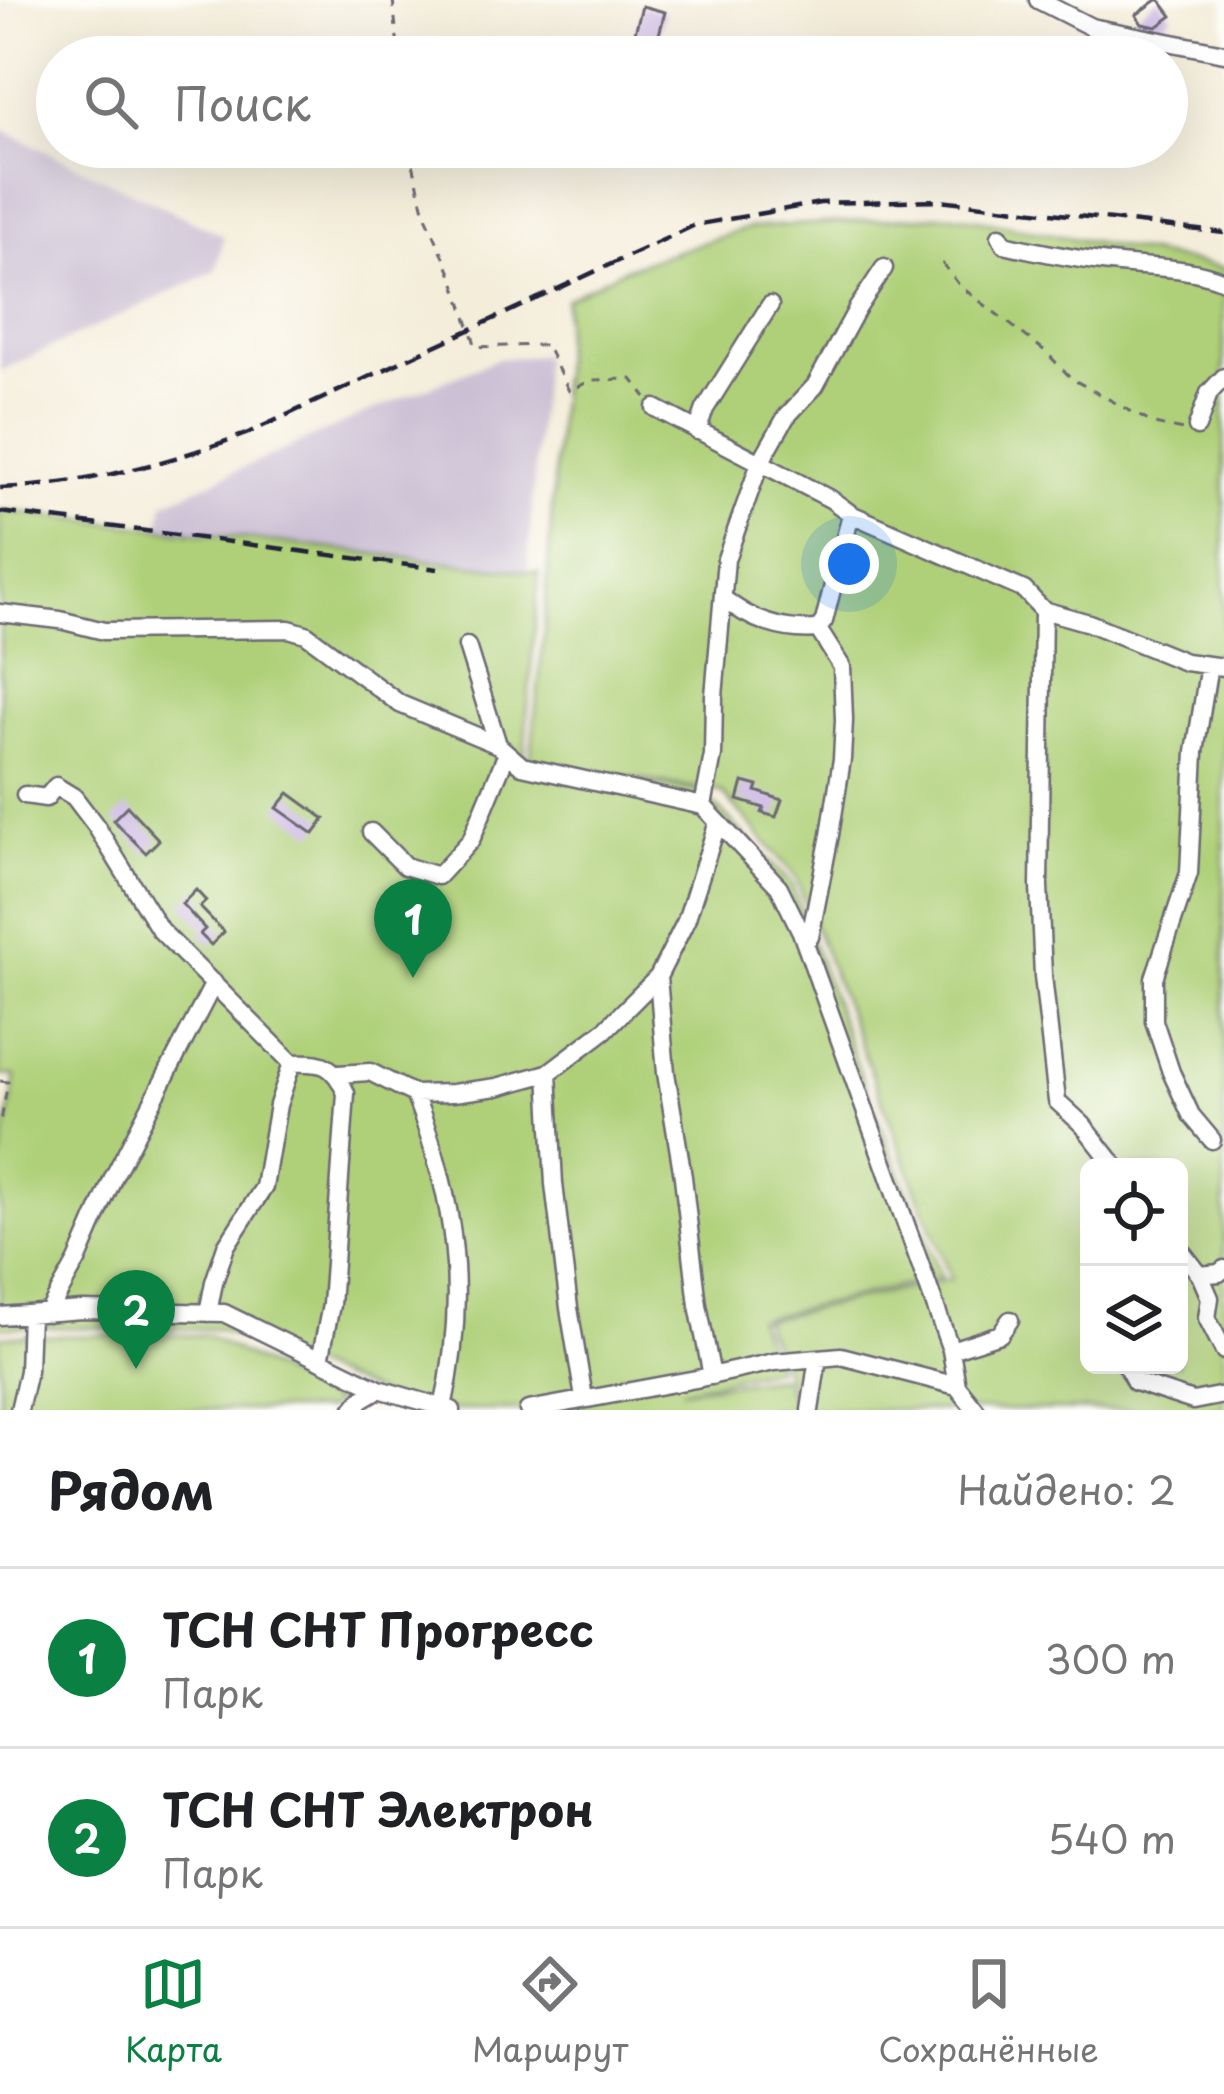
<!DOCTYPE html>
<html lang="ru">
<meta charset="utf-8">
<style>
:root{--surface:#fff;--page:#f6f6f6;--text:#202124;--muted:#757577;--line:#e0e0e0;--accent:#0b8043}
body{margin:0;font-family:"Playpen Sans",sans-serif;background:var(--page);color:var(--text)}
.controls{position:absolute;right:36px;bottom:36px;display:grid;overflow:hidden;border-radius:18px;box-shadow:0 12px 48px #0002}
.controls button{width:108px;height:108px;display:grid;place-items:center;padding:0;border:0;border-bottom:3px solid var(--line);background:var(--surface);color:var(--text);font:60px sans-serif}
.you{position:absolute;left:849px;top:564px;width:42px;height:42px;margin:-30px;border:9px solid #fff;border-radius:50%;background:#1a73e8;box-shadow:0 0 0 18px #1a73e833}
.badge{display:grid;place-items:center;width:78px;height:78px;border-radius:50%;background:var(--accent);color:#fff;font-size:39px;font-weight:700}
.pin{position:absolute;translate:-50% -99px;filter:drop-shadow(0 3px 6px #0008)}
.pin::after{content:'';position:absolute;top:63px;width:42px;height:36px;background:inherit;clip-path:polygon(0 0,100% 0,50% 100%)}
.list{margin:0;padding:0;list-style:none}
h2{display:flex;justify-content:space-between;align-items:center;height:156px;margin:0;padding:0 48px;font-size:51px}
h2 small{font-size:39px;font-weight:400;color:var(--muted)}
.list li{display:grid;grid-template-columns:78px 1fr auto;gap:36px;align-items:center;box-sizing:border-box;height:180px;padding:0 48px;border-top:3px solid var(--line)}
.list b{display:block;font-size:45px;white-space:nowrap}
.list p{margin:0;font-size:39px;white-space:nowrap;color:var(--muted)}
.list em{font-size:39px;font-style:normal;color:var(--muted)}
.icon{flex:none;width:66px;height:66px;fill:none;stroke:currentColor;stroke-width:2;stroke-linecap:round;stroke-linejoin:round}
.map{position:relative;flex:none;width:1224px;height:1410px;overflow:hidden}
.search{position:absolute;background:var(--surface);box-shadow:0 12px 48px #0002;left:36px;right:36px;top:36px;height:132px;display:flex;align-items:center;gap:30px;box-sizing:border-box;padding:0 42px;border-radius:66px;color:var(--muted);font-size:45px}
.sheet{height:516px;background:var(--surface)}
nav{display:flex;justify-content:space-around;align-items:center;box-sizing:border-box;height:168px;border-top:3px solid var(--line);background:var(--surface);font-size:33px;color:var(--muted)}
nav a{display:grid;justify-items:center;gap:6px}
nav .on{color:var(--accent)}
.map>svg:first-child{display:block}
.industrial{fill:#cbbfd4}
.green{fill:#afd078;stroke:#68795a;stroke-width:3;fill-rule:evenodd}
.building{fill:#c9b1e4}
.lines{fill:none;stroke-linecap:round;stroke-linejoin:round}
.minor-casing{stroke:#6c6973;stroke-width:21}
.path{stroke:#6c6973;stroke-width:3;stroke-dasharray:9 9;stroke-linecap:butt}
.minor{stroke:#fff;stroke-width:16}
.rail{stroke:#22223b;stroke-width:4.5;stroke-dasharray:18 9;stroke-linecap:butt}
</style>
<div class="map">
<svg width="1224" height="1410" viewBox="0 0 1224 1410">
<rect width="100%" height="100%" fill="#fdfcf7"/>
<filter id="ink" filterUnits="userSpaceOnUse"><feTurbulence type="fractalNoise" baseFrequency=".00833" numOctaves="2"/><feDisplacementMap in="SourceGraphic" scale="24" xChannelSelector="R" yChannelSelector="G"/><feConvolveMatrix kernelMatrix="1 2 1 2 8 2 1 2 1" color-interpolation-filters="sRGB"/></filter>
<filter id="wash" filterUnits="userSpaceOnUse"><feTurbulence type="fractalNoise" baseFrequency=".004" numOctaves="4" result="noise"/><feDisplacementMap in="SourceGraphic" scale="48" xChannelSelector="R" yChannelSelector="G"/><feGaussianBlur stdDeviation="2.7" result="paint"/><feColorMatrix in="noise" values="0 0 0 0 0 0 0 0 0 0 0 0 0 0 0 0 0 1.4 0 .05"/><feComposite in="paint" operator="in"/></filter>
<g filter="url(#wash)">
<rect width="100%" height="100%" fill="#f4edda"/>
<!-- industrial -->
<path class="industrial" d="M0,129L224,236L216,271L0,371Z
M543,355L518,700L154,551L164,503L369,412L497,359Z"/>
<!-- green -->
<path class="green" d="M953,215L1224,268V1410H801L763,1320L951,1279L795,876L722,792L530,762L543,644L566,299L624,269L748,228ZM1089,1167H1179V1365H1089Z
M0,510L539,573L523,768L693,790L718,808L791,884L860,1073L941,1277L757,1319L777,1368L680,1390L782,1377L796,1410H420L217,1329L0,1327V1166L16,1076L0,1075Z
M206,1335L335,1402L327,1410H0V1336Z"/>
<g id="blocks">
<!-- building -->
<path class="building" d="M1157,0H1160L1172,16L1157,27L1142,24L1136,15Z
M642,6L665,12L656,46L633,40Z
M743,782L758,786L756,791L782,800L776,817L762,813L764,808L738,800Z
M289,793L325,819L314,834L277,808Z
M127,806L159,840L146,853L113,820Z
M196,890L206,901L200,907L224,932L211,945L200,934L205,929L182,904Z"/>
</g>
</g>
<g filter="url(#ink)">
<use href="#blocks" fill-opacity="0" stroke="#6c6973" stroke-width="3"/>
<g class="lines">
<!-- minor casing -->
<g class="minor-casing">
<path id="minor" d="M1038,0L1091,27L1224,53
M1000,236L1004,244C1043,253 1080,260 1119,264C1154,268 1191,267 1224,281
M655,408L832,500L851,514
M1197,427L1209,393L1224,377
M697,431L705,409L770,305
M723,598C749,620 783,632 818,629L824,621L851,514L1024,590L1043,610L1089,623L1185,662L1224,667
M1043,610L1039,886L1043,976L1057,1101L1083,1125L1116,1167
M0,613L60,620L104,631L289,629L306,634L400,704L498,745
M467,646L498,745L522,766L703,806L779,887L801,932L951,1350L957,1386L976,1410
M1209,665L1195,752L1189,873L1154,978V1021L1171,1072L1191,1115L1212,1140
M25,795L46,798L56,786L74,797L96,826L160,930L292,1063
M703,806L713,755L714,696L726,559L760,463L786,417L815,386L857,309L884,268
M371,832L405,866L438,876L471,840L507,753
M804,941L810,937L830,835L842,759L844,720L842,667L818,629
M658,977L666,1073L683,1177L698,1305L712,1376
M548,1073L554,1184L569,1308L584,1398
M338,1074L370,1072L414,1094C456,1200 468,1295 443,1408
M414,1094L453,1093L497,1087L548,1073L605,1030L658,977L686,921L718,822
M1179,1248L1200,1275L1210,1298L1207,1318L1224,1351
M1200,1275L1219,1273L1224,1269
M48,1313L77,1261L114,1176L214,983
M208,1313L214,1282L226,1246L264,1187L278,1105L292,1063C322,1062 333,1063 346,1093L331,1305L320,1360
M0,1316L82,1310L224,1313L379,1389L452,1410
M951,1350L1000,1334L1010,1320
M1126,1365L1135,1382L1193,1401L1224,1395
M19,1410L28,1371L30,1314
M353,1410L362,1399L379,1389
M528,1410L696,1379L774,1362L841,1356L957,1386
M810,1410L818,1358"/>
</g>
<!-- path -->
<path class="path" d="M393,0L399,57
M409,147L425,214L454,280L476,347L546,345L569,391L592,380L632,379L646,397
M942,263L960,286L1045,351L1072,379L1154,424L1183,430
M0,1081L8,1082L0,1127"/>
<!-- minor -->
<use href="#minor" class="minor"/>
<!-- rail -->
<path class="rail" d="M0,488C87,485 165,464 246,434L695,225L820,203L940,200L1224,233
M0,512L438,569"/>
</g>
</g>
</svg>
<div class="controls">
<button><svg class="icon" aria-label="locate" viewBox="0 0 24 24"><circle cx="12" cy="12" r="6"/><path d="M12 2v4M12 18v4M2 12h4M18 12h4"/></svg></button>
<button><svg class="icon" aria-label="layers" viewBox="0 0 24 24"><path d="M12 4l9 5-9 5-9-5zM3 14l9 5 9-5"/></svg></button>
</div>
<div class="you"></div>
<div class="pin badge" style="left:413px;top:978px">1</div>
<div class="pin badge" style="left:136px;top:1369px">2</div>
<div class="search"><svg class="icon" aria-label="search" viewBox="0 0 24 24"><circle cx="10" cy="10" r="6"/><path d="M15 15l6 6"/></svg>Поиск</div>
</div>
<section class="sheet">
<h2>Рядом<small>Найдено: 2</small></h2>
<ul class="list">
<li><span class="badge">1</span><div><b>ТСН СНТ Прогресс</b><p>Парк</p></div><em>300 m</em></li>
<li><span class="badge">2</span><div><b>ТСН СНТ Электрон</b><p>Парк</p></div><em>540 m</em></li>
</ul>
</section>
<nav>
<a class="on"><svg class="icon" aria-label="map" viewBox="0 0 24 24"><path d="M3 6l6-2 6 2 6-2v14l-6 2-6-2-6 2zM9 4v14M15 6v14"/></svg>Карта</a>
<a><svg class="icon" aria-label="directions" viewBox="0 0 24 24"><path d="M12 3l9 9-9 9-9-9zM9 14v-3h6M13 9l2 2-2 2"/></svg>Маршрут</a>
<a><svg class="icon" aria-label="saved" viewBox="0 0 24 24"><path d="M7 4h10v16l-5-4-5 4z"/></svg>Сохранённые</a>
</nav>
